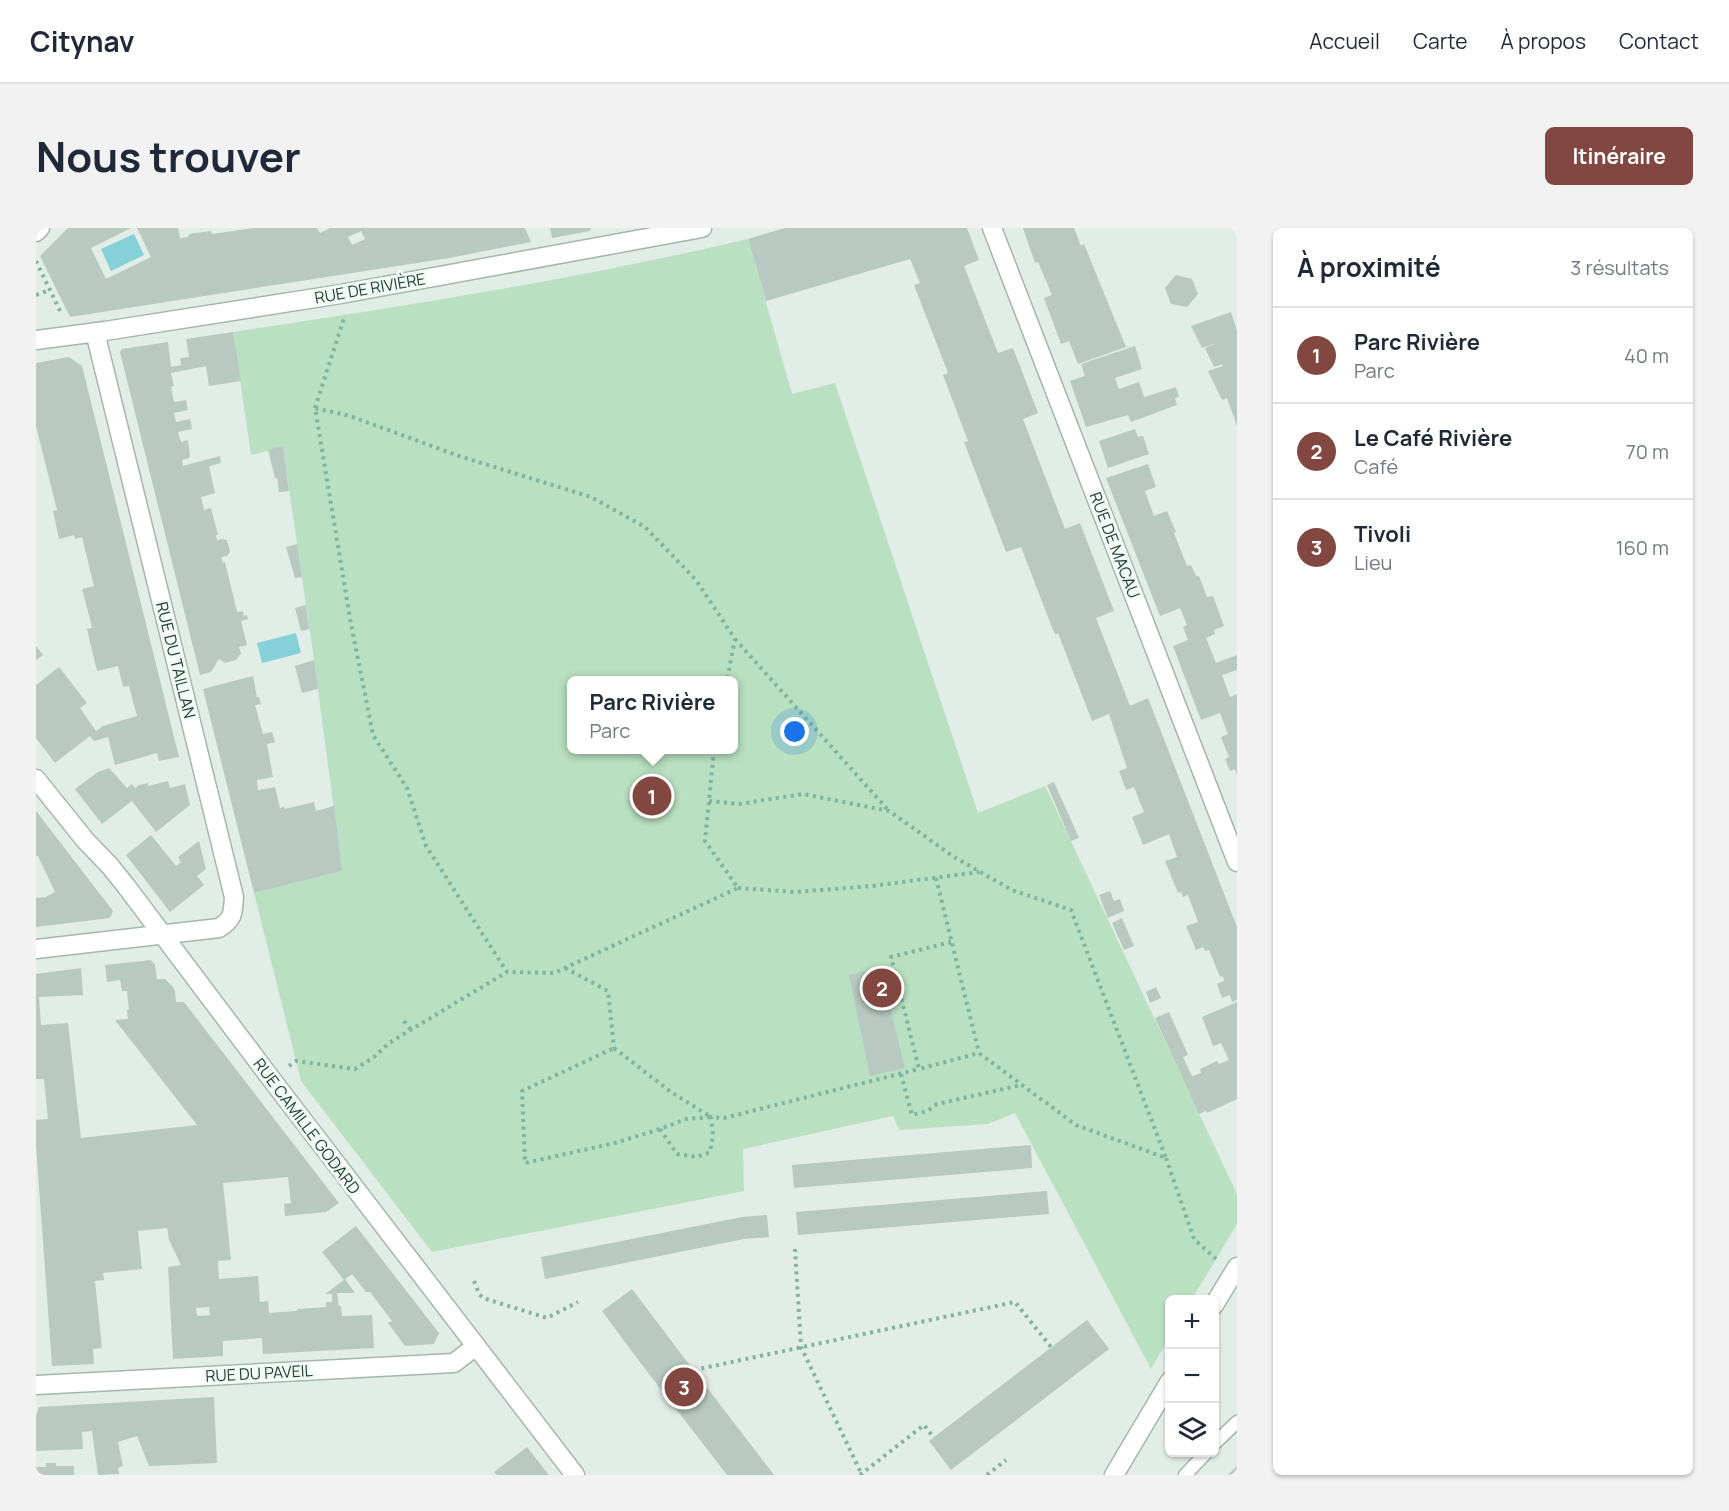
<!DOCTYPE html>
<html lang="fr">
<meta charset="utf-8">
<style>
:root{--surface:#fff;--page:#f2f2f3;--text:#1f2937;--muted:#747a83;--line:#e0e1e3;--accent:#834742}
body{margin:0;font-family:Manrope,sans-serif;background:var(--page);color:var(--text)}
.controls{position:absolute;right:18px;bottom:18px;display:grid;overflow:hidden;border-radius:9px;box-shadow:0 2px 4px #0004}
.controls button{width:54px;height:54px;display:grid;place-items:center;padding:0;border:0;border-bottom:2px solid var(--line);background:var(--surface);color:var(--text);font:30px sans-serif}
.you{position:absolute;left:759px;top:504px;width:21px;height:21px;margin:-15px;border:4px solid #fff;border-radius:50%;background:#1a73e8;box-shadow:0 0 0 9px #1a73e833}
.badge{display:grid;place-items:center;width:39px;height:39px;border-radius:50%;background:var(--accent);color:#fff;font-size:20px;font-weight:700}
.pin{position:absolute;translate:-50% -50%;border:3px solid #fff;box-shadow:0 2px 6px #0006}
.popup{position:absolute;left:531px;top:448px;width:171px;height:78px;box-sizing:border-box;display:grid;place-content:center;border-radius:9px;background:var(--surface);filter:drop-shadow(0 2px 4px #0005);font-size:20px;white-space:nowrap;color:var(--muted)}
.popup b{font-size:22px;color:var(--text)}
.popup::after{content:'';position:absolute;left:50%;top:100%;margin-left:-12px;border:12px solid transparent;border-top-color:var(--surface)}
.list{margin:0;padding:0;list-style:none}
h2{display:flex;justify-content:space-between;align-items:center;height:78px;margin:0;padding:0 24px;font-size:26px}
h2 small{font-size:20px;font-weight:400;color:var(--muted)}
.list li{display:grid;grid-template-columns:39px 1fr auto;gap:18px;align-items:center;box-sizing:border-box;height:96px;padding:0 24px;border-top:2px solid var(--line)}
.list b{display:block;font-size:22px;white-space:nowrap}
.list p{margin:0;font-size:20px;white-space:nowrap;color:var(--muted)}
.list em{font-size:20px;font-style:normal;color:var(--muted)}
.icon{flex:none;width:33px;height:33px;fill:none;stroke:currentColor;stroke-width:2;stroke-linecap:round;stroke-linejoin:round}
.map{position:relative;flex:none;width:1201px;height:1247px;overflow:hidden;border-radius:9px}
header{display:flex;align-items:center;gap:36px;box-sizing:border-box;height:84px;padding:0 30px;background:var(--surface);border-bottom:2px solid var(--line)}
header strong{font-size:28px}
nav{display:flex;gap:33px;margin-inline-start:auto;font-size:21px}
.intro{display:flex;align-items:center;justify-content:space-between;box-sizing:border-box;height:144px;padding:0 36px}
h1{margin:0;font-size:42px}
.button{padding:15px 27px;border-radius:9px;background:var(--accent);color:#fff;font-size:21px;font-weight:700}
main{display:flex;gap:36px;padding:0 36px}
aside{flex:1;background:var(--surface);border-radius:9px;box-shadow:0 2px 4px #0004}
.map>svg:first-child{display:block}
.green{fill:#b9e0c0;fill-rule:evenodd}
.water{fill:#85d1d7}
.building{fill:#b7c9c0;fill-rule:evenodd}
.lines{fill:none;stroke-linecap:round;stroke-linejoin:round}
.service-casing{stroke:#a4b6ae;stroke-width:15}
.minor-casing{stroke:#a4b6ae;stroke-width:21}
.tertiary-casing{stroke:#a4b6ae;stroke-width:21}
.path{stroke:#7fb49f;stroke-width:4;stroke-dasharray:3 4.5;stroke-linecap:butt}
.service{stroke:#fff;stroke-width:12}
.minor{stroke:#fff;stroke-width:18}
.tertiary{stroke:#fff;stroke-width:18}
.labels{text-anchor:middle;stroke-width:6;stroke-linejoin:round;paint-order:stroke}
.street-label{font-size:16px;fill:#204035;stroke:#f3faf6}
</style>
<header>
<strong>Citynav</strong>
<nav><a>Accueil</a><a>Carte</a><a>À propos</a><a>Contact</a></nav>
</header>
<div class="intro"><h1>Nous trouver</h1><a class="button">Itinéraire</a></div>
<main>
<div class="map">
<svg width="1201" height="1247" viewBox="0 0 1201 1247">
<rect width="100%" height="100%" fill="#e2ede7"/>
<!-- green -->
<path class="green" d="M712,11L756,166L799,155L942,585L1009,558L1201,966V996L1156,1071L1134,1072L1133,1110L1115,1141L979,885L952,896L863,902L857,888L707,921L708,963L396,1024L265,853L218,665L306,643L278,432L247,219L215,227L197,104C370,78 542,51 712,11ZM535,452H697V522H535Z"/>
<!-- water -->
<path class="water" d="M98,6L108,27L75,43L65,21Z
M260,405L265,425L226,435L221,415Z"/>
<!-- building -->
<path class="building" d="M32,0H95L55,20L70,51L115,29L101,0H142L144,10L152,9L153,6L175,3L176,6L218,0H281L284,5L294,0H489L495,14L413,30L34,89L4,28ZM325,3L329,11L316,17L312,9Z
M514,0H555L554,3L516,10Z
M749,0H931L943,32L928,38L962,125L977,120L1002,185L987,191L1029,301L1044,295L1078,383L1060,390L1070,416L1094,478L1112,470L1201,699V772L1196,774L1194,767L1186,770L1181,756L1188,753L1187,748L1184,749L1173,722L1169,723L1167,719L1160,722L1150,698L1162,694L1152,667L1147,669L1145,664L1142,665L1129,633L1141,629L1133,606L1107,617L1096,589L1108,584L1098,559L1090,562L1083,543L1091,540L1073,486L1056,493L1022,405L1020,407L1017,402L985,319L970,324L928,214L932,213L907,147L912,145L878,57L884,55L874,31L730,73L712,11Z
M987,0H1038L1045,18L1048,16L1090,119L1042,136L1033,113L1025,116L1008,70L1016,67L1002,34L999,35Z
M1140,47L1156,51L1162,66L1151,79L1135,76L1129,60Z
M1195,84L1201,102V198L1191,170L1186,172L1172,143L1187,138L1186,136L1178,139L1169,120L1180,115L1166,120L1155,98Z
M197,104L205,153L173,158L170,138L135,145L138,158L135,159L138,174L150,172L152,182L138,185L140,194L154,191L156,201L142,204L145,214L152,212L154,228L153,230L146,232L147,238L184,228L185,235L173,238L179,265L165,269L168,282L175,280L182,307H180L181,312L186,311L191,312L194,324L191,328L185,329L187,335L189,334L201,384L207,383L208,388L211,387L212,391L205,393L211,417L203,419L205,425L200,432L189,435L183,431L175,444L164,447L84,124L86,121L132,114L135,139L145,137L144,130L153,129L150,111Z
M1099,118L1106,141L1079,150L1083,161L1103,154L1108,169L1140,159L1143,169L1139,170L1141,177L1095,194L1092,187L1050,199L1034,153L1049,148L1045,136Z
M33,129L46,138L143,529L123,533L121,525L79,537L72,509L58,513L54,508L19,535L0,510V457L23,439L51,475L44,480L60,503L67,498L101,488L93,458L87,459L82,438L61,443L51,401L56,400L55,395L46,361L58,358L46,309L39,311L38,307L23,311L17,283L21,282L0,198V135Z
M1099,201L1102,209L1107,208L1113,226L1072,240L1063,213Z
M247,218L253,263L243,264L241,250H239L232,222Z
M1112,236L1120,259L1109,263L1118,288L1131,283L1140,304L1138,305L1151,338L1155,337L1160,348H1163L1171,369L1177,368L1188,398L1178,402L1179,406L1170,410L1180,435L1201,427V442L1186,447L1194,469L1201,466V547L1199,541L1194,543L1189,531L1193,529L1185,509L1192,506L1184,485L1165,492L1137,418L1152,412L1147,399L1151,397L1144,380L1124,388L1070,250Z
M261,316L266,349L259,350L250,319Z
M270,377L273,401L265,403L259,380Z
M0,418L7,427L0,432Z
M278,432L282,461L266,465L259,438Z
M217,448L221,469H223L225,476L219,477L227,506L236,504L239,514L231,516L237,549L221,552L222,562L239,559L244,580L248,579L249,581L278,574L280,583L298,578L306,643L218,665L167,461Z
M73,540L91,560L96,556L99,560L103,557L112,555V558L132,553L134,560L149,556L154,577L120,604L96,573L66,596L39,561L62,544Z
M1018,554L1043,610L1035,613L1011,557Z
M0,583L77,683L74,690L0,699V670L10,669L19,664L2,628H0Z
M115,607L140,638L145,634L142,629L163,613L170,641L161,648L168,657L134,684L90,627Z
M1074,663L1078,673L1084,671L1088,683L1072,690L1063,667Z
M1086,690L1098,718L1088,722L1076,695Z
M115,732L119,737L121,751H129L136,758L139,763L140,774H148L303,975L290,984L249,988L248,976L255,975L252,949L187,955L195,1032L182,1033L183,1051L222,1048L224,1074L232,1073L233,1085L261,1083V1081L290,1079V1074H296V1066H289L308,1052L286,1024L320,998L403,1105L398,1116L369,1118L352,1095L356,1093L334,1064H330L316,1046L309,1051L319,1065H301L303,1078H305L306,1088L336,1087L338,1120L227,1126L226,1110L187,1113V1128L137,1131L132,1039L145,1037L133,1012L131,1000L102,1003L106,1041L67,1045L68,1052L59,1053L66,1120L57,1121L58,1136L17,1138L16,1137L0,918V892L12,891L8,851H0V746L45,740L47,767L3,769L5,797L32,795L45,910L161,897L79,792L92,791L91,782H93L91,763H86L84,752L71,754L69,737ZM173,1079L174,1087L161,1088L160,1080Z
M844,739L869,840L834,848L813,747Z
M1120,759L1125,770L1114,775L1110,764Z
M1201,774V871L1171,885L1170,883L1163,886L1119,790L1133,784L1152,827L1147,829L1156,848L1165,845L1164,841L1181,833L1183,836L1193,832L1185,815L1177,818L1166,789Z
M995,917L996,940L758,960L756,937Z
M1011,963L1013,986L762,1007L760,984Z
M731,987L733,1009L708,1011L509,1051L505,1029L706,989Z
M596,1061L646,1127L738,1247H691L600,1129L566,1083Z
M1051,1092L1073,1121L915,1242L893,1213Z
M178,1169L181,1235L113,1238L101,1208L82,1214L87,1238L82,1240L83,1246L62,1247L56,1203L46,1204L47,1221L0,1223V1188L3,1179Z
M491,1219L513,1247H461L458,1244Z
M10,1235H20V1238H38V1247H0V1239H10Z
M1201,1238V1247H1192Z"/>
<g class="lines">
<!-- service casing -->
<g class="service-casing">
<path id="service" d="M1178,1216L1201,1194
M1149,1247L1171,1224"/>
</g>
<!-- minor casing -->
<g class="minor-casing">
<path id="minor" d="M956,0L1201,634
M0,112L69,103L305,66L666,0
M0,721L183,700C197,691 197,686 198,669L59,104
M0,1157L418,1135L440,1118"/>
</g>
<!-- tertiary casing -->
<g class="tertiary-casing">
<path id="tertiary" d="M0,4L4,0
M0,551L49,612L74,638L90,658L236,852L539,1247
M1178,1077L1201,1039
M1078,1247L1134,1153"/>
</g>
<!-- path -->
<path class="path" d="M0,33L26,87
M0,67L14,62
M279,180L309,87
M699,411L852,582
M678,522L669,613L702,660L518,745L471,744L390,618L371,560L337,507L315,396L279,180L314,188L423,228L555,269L609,299L660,352L699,411L691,452
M673,573L703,576L767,566L853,583L918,629L976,662L1035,682L1130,930L1040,897L943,825L883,841L855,729L915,714
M900,650L943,825
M702,660L759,664L836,658L943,644
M529,740L572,763L578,820
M368,793L375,802
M578,820L635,864L675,889L650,891L624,901L579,915L489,935L486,863Z
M253,838L260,833L319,841L338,829L353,815L471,744
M865,846L876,887L891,883L901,876L985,857
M624,901L641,926L661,929L674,924L677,908L675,889L688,890L883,841
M1130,930L1158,1011L1181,1032
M759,1021L765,1119L826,1247
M438,1053L443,1066L447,1070L511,1090L542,1074
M658,1142L979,1074L1015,1119
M824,1247L888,1197L898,1210
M951,1247L970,1232"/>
<!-- service -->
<use href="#service" class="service"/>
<!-- minor -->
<use href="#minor" class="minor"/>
<!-- tertiary -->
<use href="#tertiary" class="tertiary"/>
</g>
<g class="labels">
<!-- street labels -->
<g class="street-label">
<text transform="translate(334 60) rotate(-10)" y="6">RUE DE RIVIÈRE</text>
<text transform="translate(1079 317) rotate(69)" y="6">RUE DE MACAU</text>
<text transform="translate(140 432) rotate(76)" y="6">RUE DU TAILLAN</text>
<text transform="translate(271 898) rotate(53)" y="6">RUE CAMILLE GODARD</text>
<text transform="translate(223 1145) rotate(-3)" y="6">RUE DU PAVEIL</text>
</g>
</g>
</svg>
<div class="controls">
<button>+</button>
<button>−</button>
<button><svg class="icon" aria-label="layers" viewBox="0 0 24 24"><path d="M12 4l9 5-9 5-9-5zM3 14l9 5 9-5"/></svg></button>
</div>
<div class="you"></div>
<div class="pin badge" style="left:616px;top:568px">1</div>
<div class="popup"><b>Parc Rivière</b>Parc</div>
<div class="pin badge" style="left:846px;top:760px">2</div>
<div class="pin badge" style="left:648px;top:1159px">3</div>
</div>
<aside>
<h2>À proximité<small>3 résultats</small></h2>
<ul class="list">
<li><span class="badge">1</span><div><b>Parc Rivière</b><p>Parc</p></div><em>40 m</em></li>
<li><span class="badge">2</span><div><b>Le Café Rivière</b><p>Café</p></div><em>70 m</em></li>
<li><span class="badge">3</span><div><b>Tivoli</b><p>Lieu</p></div><em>160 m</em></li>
</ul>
</aside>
</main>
